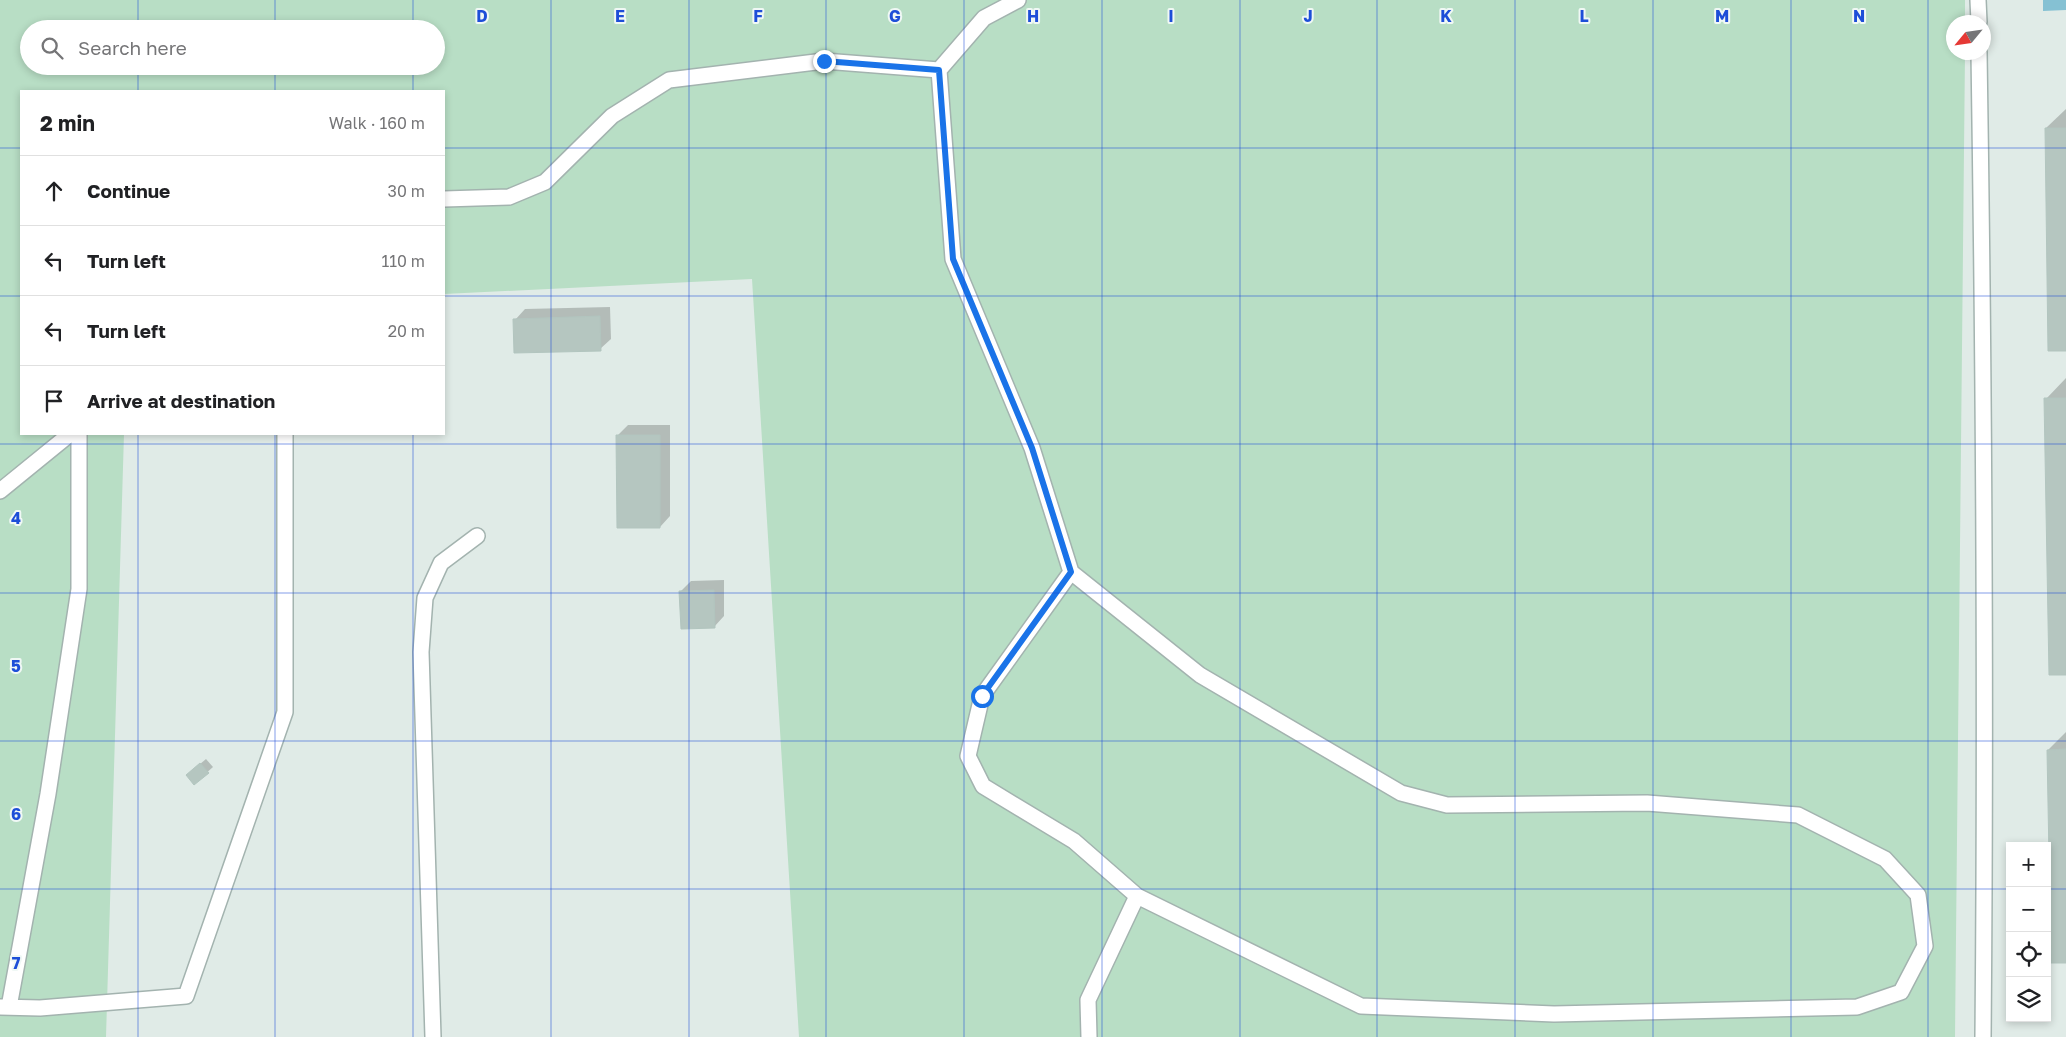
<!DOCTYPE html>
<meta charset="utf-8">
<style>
:root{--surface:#fff;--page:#f2f2f2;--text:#202124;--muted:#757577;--line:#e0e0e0}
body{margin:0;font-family:"Golos Text",sans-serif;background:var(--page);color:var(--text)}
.controls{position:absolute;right:15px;bottom:15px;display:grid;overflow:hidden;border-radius:0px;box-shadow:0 2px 8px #0003}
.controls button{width:45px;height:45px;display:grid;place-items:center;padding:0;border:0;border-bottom:1px solid var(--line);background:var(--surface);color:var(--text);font:25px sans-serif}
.compass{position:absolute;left:1946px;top:15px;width:45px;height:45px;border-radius:50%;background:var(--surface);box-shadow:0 2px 8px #0003;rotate:241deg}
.stop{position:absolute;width:15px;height:15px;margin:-11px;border:4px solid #1a73e8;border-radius:50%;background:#fff}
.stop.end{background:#1a73e8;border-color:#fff;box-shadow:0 1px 5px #0008}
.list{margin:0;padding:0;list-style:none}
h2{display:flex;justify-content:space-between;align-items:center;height:65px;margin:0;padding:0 20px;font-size:21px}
h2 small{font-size:16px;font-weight:400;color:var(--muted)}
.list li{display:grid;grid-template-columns:32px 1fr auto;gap:15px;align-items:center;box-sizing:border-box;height:70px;padding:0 20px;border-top:1px solid var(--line)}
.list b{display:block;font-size:19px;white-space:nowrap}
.list em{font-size:16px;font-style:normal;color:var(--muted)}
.icon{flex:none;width:28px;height:28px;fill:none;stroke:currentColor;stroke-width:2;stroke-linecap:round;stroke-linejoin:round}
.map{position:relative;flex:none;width:2066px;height:1037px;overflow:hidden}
.search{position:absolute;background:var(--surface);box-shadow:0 2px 8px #0003;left:20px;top:20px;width:425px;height:55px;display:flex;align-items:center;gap:12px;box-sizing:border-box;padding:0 18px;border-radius:28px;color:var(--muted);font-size:19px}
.panel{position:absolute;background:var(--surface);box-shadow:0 2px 8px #0003;left:20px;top:90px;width:425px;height:345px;border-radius:0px}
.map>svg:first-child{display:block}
.green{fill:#b8dec5;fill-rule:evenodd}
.water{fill:#85c1d3}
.shadow{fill:#0003}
.building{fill:#b5c6c0;stroke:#b2c5bf}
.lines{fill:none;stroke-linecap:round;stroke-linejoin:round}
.service-casing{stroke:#a3b3af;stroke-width:18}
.service{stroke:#fff;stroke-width:15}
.route{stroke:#1a73e8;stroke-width:6}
.grid{fill:none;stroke:#1d4ed8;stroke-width:1;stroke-opacity:0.55}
.grid-label{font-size:16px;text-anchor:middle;font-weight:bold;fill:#1d4ed8;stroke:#f0f8f5;stroke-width:4;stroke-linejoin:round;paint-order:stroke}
</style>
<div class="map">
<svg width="2066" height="1037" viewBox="0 0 2066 1037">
<rect width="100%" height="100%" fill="#e0ebe7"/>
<!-- green -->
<path class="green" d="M0,0H1965V22H1954V52L1965,53L1955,1037H799L752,279L444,294V91H21V434H124L106,1037H0ZM29,29H436V66H29Z"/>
<!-- water -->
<path class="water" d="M2043,0H2066V10L2043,11Z"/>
<!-- shadow -->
<path class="shadow" d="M2066,109V350L2046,128Z
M610,307L611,339L600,349L515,320L525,309Z
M2066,378V673L2046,399Z
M628,425H670V516L660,527L618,435Z
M724,580V616L714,627L681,591L691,581Z
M2066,732V961L2048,750Z
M206,759L213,767L195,783L193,770Z"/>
<!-- building -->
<path class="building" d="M2045,128H2066V351H2048Z
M600,316L601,351L514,353L513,319Z
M2044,398H2066V675H2049Z
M616,435H660V528H617Z
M714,590L715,628L681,629L679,591Z
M2066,749V963H2051L2047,750Z
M200,763L209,773L194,785L186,775Z"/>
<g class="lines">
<!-- service casing -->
<g class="service-casing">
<path id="service" d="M1978,0L1979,22
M1979,52C1984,381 1986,709 1983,1037
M939,70L984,18L1018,0
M444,199L509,197L545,182L612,116L669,80L824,61L939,70L953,259L1032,448L1071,572L1200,675L1401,793L1447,805L1647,803L1798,815L1885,859L1918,895L1925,946L1901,992L1857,1007L1554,1014L1361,1006L1137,896L1074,841L983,786L968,756L982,696L1071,572
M0,491L70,434
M0,1007L40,1008L186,996L285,712V434
M9,1007L48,794L79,589V434
M433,1037L421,652L425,598L441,563L477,536
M1089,1037L1088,1000L1137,896"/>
</g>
<!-- service -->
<use href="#service" class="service"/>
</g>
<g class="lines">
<!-- route -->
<path class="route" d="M824,61L939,70L953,259L1032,448L1071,572L982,696"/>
</g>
<!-- grid -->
<path class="grid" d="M138,0V29M275,0V29M413,0V29M551,0V1037M689,0V1037M826,0V1037M964,0V1037M1102,0V1037M1240,0V1037M1377,0V1037M1515,0V1037M1653,0V1037M1791,0V1037M1928,0V1037M138,66V91M275,66V91M413,66V91M0,148H21M444,148H2066M0,296H21M444,296H2066M138,434V1037M275,434V1037M413,434V1037M0,444H2066M0,593H2066M0,741H2066M0,889H2010M2047,889H2066"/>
<g class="grid-label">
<text x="482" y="22">D</text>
<text x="620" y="22">E</text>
<text x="758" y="22">F</text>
<text x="895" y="22">G</text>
<text x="1033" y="22">H</text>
<text x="1171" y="22">I</text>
<text x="1308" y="22">J</text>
<text x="1446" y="22">K</text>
<text x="1584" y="22">L</text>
<text x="1722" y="22">M</text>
<text x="1859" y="22">N</text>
<text x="16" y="524">4</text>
<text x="16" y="672">5</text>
<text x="16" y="820">6</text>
<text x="16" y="969">7</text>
</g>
</svg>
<div class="controls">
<button>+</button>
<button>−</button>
<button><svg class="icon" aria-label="locate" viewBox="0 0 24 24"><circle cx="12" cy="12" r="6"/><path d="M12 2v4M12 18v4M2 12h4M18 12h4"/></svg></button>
<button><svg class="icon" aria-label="layers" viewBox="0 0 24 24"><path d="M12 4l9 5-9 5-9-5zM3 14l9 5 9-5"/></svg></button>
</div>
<svg class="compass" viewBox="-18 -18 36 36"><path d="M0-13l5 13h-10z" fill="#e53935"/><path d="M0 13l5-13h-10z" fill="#757577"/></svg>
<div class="stop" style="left:982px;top:696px"></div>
<div class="stop end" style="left:824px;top:61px"></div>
<div class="search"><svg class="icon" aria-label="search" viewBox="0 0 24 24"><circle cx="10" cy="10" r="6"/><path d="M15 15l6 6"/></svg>Search here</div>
<section class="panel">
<h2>2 min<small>Walk · 160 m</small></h2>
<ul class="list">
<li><svg class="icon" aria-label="ahead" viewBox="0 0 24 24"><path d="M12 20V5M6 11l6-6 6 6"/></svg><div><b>Continue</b></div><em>30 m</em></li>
<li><svg class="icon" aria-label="left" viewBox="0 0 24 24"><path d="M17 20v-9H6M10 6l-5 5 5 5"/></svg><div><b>Turn left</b></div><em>110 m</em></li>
<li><svg class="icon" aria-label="left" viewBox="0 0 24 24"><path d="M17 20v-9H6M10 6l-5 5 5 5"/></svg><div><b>Turn left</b></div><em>20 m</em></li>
<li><svg class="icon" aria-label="arrive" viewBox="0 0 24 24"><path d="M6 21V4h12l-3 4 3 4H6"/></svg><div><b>Arrive at destination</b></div></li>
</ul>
</section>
</div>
